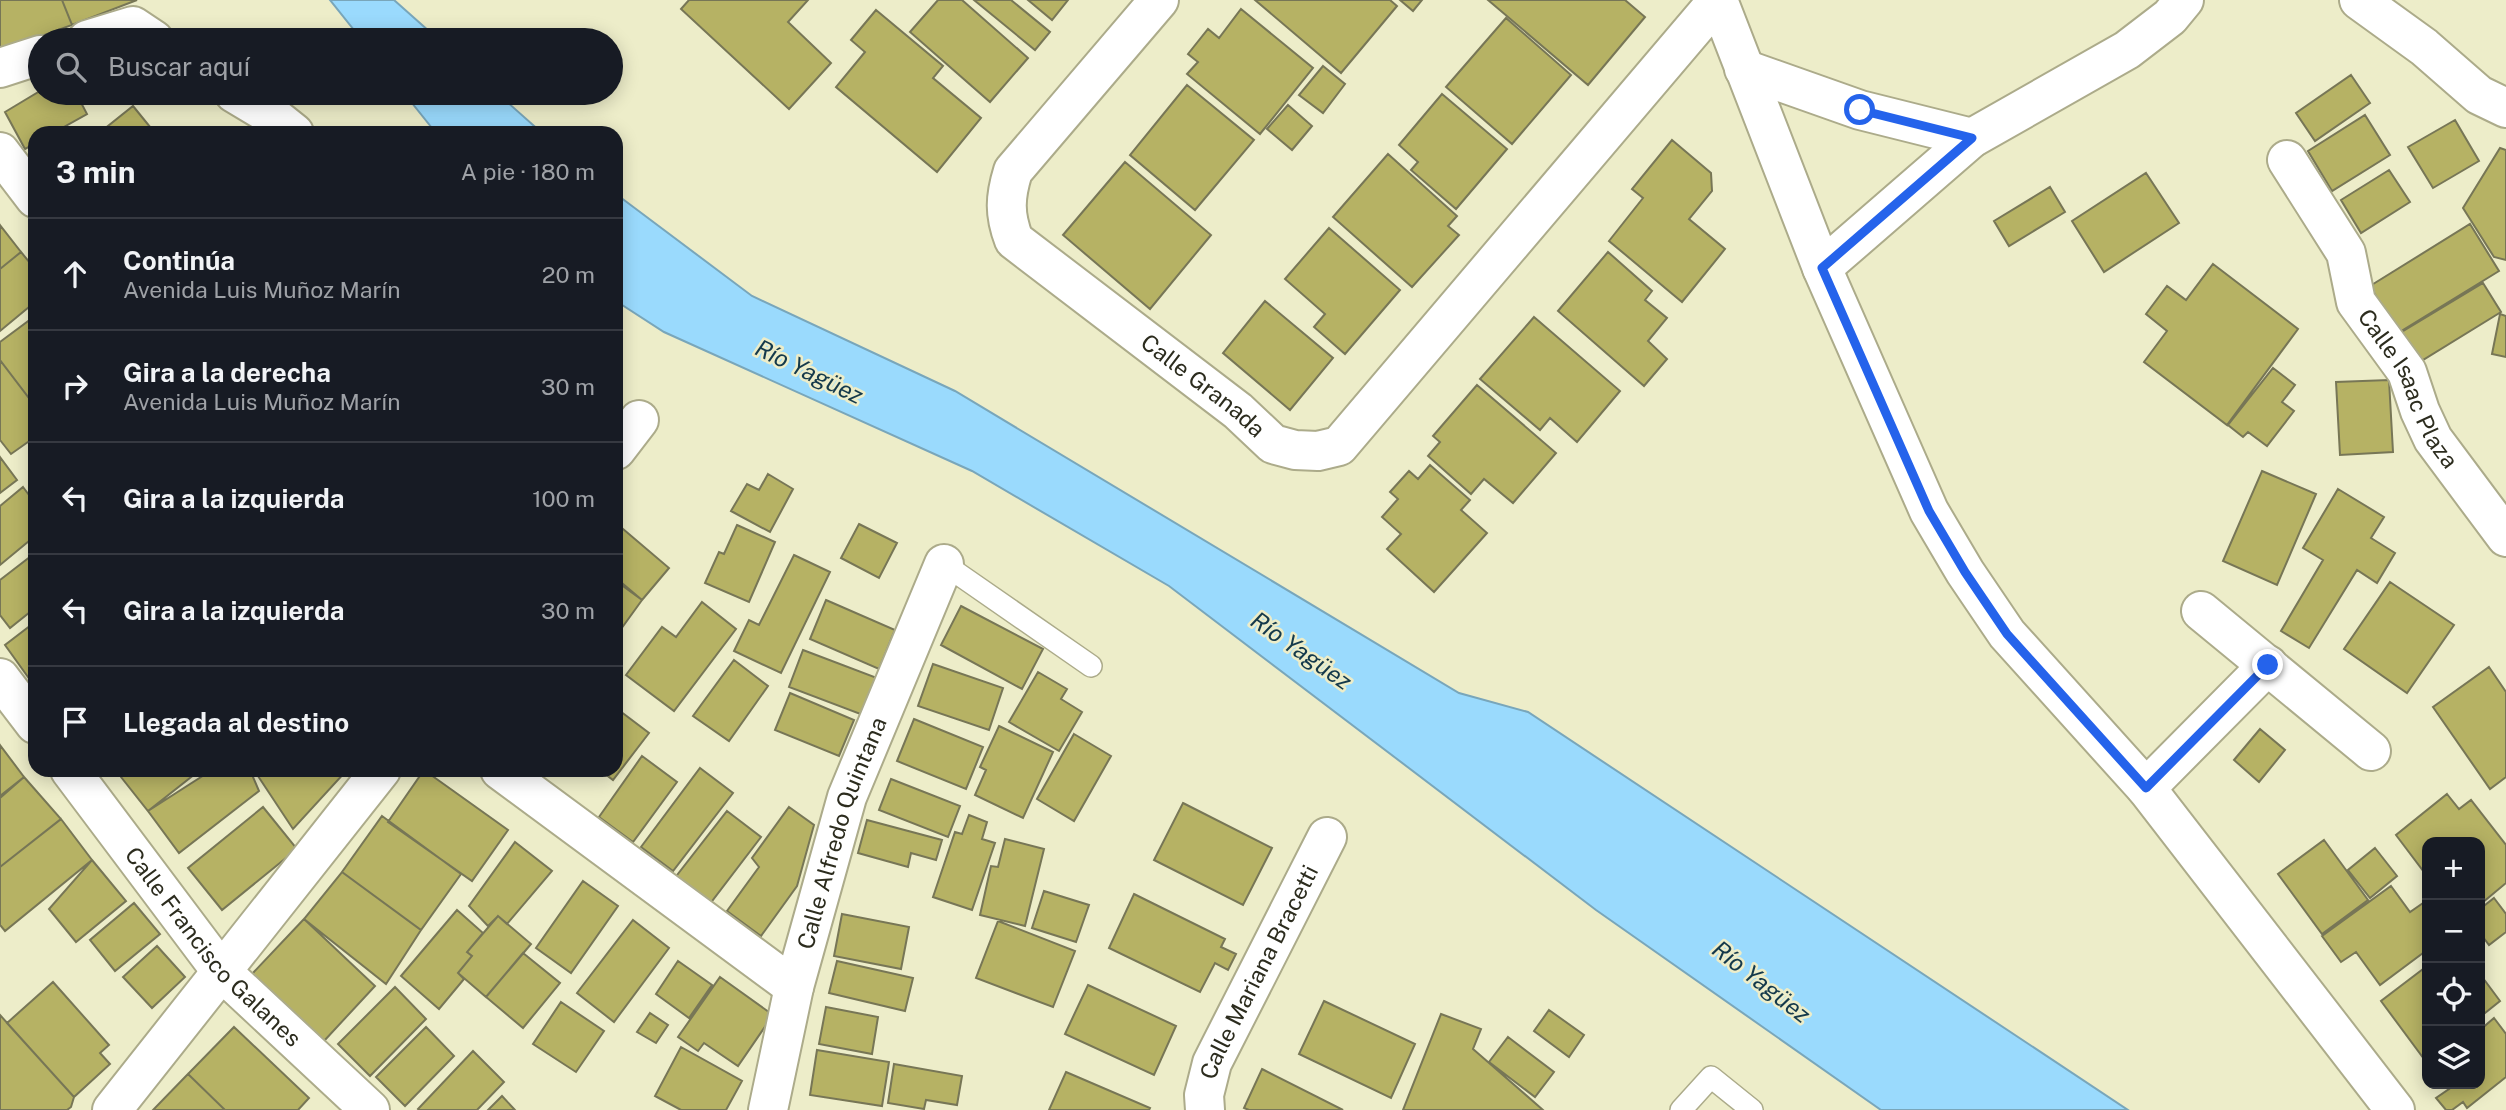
<!DOCTYPE html>
<html lang="es">
<meta charset="utf-8">
<style>
:root{--surface:#171b24;--page:#20242c;--text:#f1f3f6;--muted:#9ea1a6;--line:#363941}
body{margin:0;font-family:"Public Sans",sans-serif;background:var(--page);color:var(--text)}
.controls{position:absolute;right:21px;bottom:21px;display:grid;overflow:hidden;border-radius:14px;box-shadow:0 4px 18px #0003}
.controls button{width:63px;height:63px;display:grid;place-items:center;padding:0;border:0;border-bottom:2px solid var(--line);background:var(--surface);color:var(--text);font:35px sans-serif}
.stop{position:absolute;width:21px;height:21px;margin:-16px;border:5px solid #2563eb;border-radius:50%;background:#fff}
.stop.end{background:#2563eb;border-color:#fff;box-shadow:0 2px 7px #0008}
.list{margin:0;padding:0;list-style:none}
h2{display:flex;justify-content:space-between;align-items:center;height:91px;margin:0;padding:0 28px;font-size:30px}
h2 small{font-size:23px;font-weight:400;color:var(--muted)}
.list li{display:grid;grid-template-columns:46px 1fr auto;gap:21px;align-items:center;box-sizing:border-box;height:112px;padding:0 28px;border-top:2px solid var(--line)}
.list b{display:block;font-size:26px;white-space:nowrap}
.list p{margin:0;font-size:23px;white-space:nowrap;color:var(--muted)}
.list em{font-size:23px;font-style:normal;color:var(--muted)}
.icon{flex:none;width:38px;height:38px;fill:none;stroke:currentColor;stroke-width:2;stroke-linecap:round;stroke-linejoin:round}
.map{position:relative;flex:none;width:2506px;height:1110px;overflow:hidden}
.search{position:absolute;background:var(--surface);box-shadow:0 4px 18px #0003;left:28px;top:28px;width:595px;height:77px;display:flex;align-items:center;gap:18px;box-sizing:border-box;padding:0 24px;border-radius:38px;color:var(--muted);font-size:26px}
.panel{position:absolute;background:var(--surface);box-shadow:0 4px 18px #0003;left:28px;top:126px;width:595px;height:651px;border-radius:21px}
.map>svg:first-child{display:block}
.water{fill:#9adafd;stroke:#79a6ba;stroke-width:2}
.building{fill:#b6b264;stroke:#777656;stroke-width:2}
.lines{fill:none;stroke-linecap:round;stroke-linejoin:round}
.service-casing{stroke:#acab8a;stroke-width:24}
.minor-casing{stroke:#acab8a;stroke-width:42}
.service{stroke:#fff;stroke-width:21}
.minor{stroke:#fff;stroke-width:38}
.route{stroke:#2563eb;stroke-width:9}
.labels{text-anchor:middle;stroke-width:5;stroke-linejoin:round;paint-order:stroke}
.street-label{font-size:23px;fill:#2c2c1e;stroke:#ededc9}
.water-label{font-size:24px;font-style:italic;fill:#14394b;stroke:#ededc9}
</style>
<div class="map">
<svg width="2506" height="1110" viewBox="0 0 2506 1110">
<rect width="100%" height="100%" fill="#ededc9"/>
<!-- water -->
<path class="water" d="M330,0H394L439,40H362Z
M404,93H497L542,133H436Z
M616,194L752,296L955,391L1459,693L1528,712L2128,1110H1881L1596,910L1169,586L972,471L664,332L616,301Z"/>
<!-- building -->
<path class="building" d="M0,0H62L72,25L0,51Z
M62,0H137L72,25Z
M689,0H808L788,22L831,63L789,109L681,9Z
M938,0H962L1028,58L990,102L910,32Z
M974,0H1011L1050,32L1035,50Z
M1028,0H1068L1052,20Z
M1255,0H1390L1397,6L1341,73Z
M1400,0H1422L1413,11Z
M1488,0H1625L1645,17L1588,85Z
M1241,9L1313,68L1260,134L1187,74L1198,62L1188,54L1208,29L1219,38Z
M876,10L943,66L933,78L981,118L937,172L836,87L865,52L851,40Z
M1506,18L1571,75L1512,144L1446,87Z
M1323,66L1345,84L1323,113L1299,95Z
M2351,75L2370,103L2315,141L2296,113Z
M1187,85L1254,140L1195,210L1130,155Z
M40,91L76,93L87,114L53,133H35V143L25,149L5,112Z
M1442,94L1507,149L1456,209L1411,170L1418,162L1399,145Z
M1288,105L1312,126L1292,150L1267,129Z
M133,106L155,133H105L103,130Z
M2365,115L2390,155L2332,191L2308,151Z
M2455,120L2479,161L2433,188L2408,147Z
M1672,140L1711,173L1712,191L1689,219L1725,249L1682,302L1609,241L1643,198L1632,189Z
M2500,148L2506,150V260L2494,257L2463,208Z
M1388,154L1457,216L1448,226L1459,235L1412,287L1333,217Z
M1125,162L1211,235L1150,309L1063,235Z
M2389,170L2410,202L2361,233L2341,200Z
M2146,173L2179,223L2104,272L2072,221Z
M2050,187L2065,212L2009,246L1994,221Z
M2470,224L2499,271L2398,333L2370,286Z
M0,225L21,252L0,269Z
M1329,228L1400,290L1345,354L1314,327L1325,314L1285,279Z
M21,252L35,269V302L0,331V269Z
M1608,252L1652,291L1645,300L1667,318L1648,341L1667,359L1644,386L1558,311Z
M2213,264L2298,329L2227,425L2144,362L2167,331L2146,314L2167,286L2186,300Z
M2483,283L2501,312L2418,363L2400,333Z
M1265,301L1333,358L1290,410L1223,353Z
M2500,314L2506,316V357L2492,354Z
M35,316V406L0,360V342Z
M1534,317L1620,391L1577,442L1550,418L1540,430L1480,379Z
M0,360L35,406V437L11,454L0,440Z
M2273,368L2295,385L2282,402L2294,411L2267,446L2248,432L2243,437L2228,425Z
M2389,380L2393,452L2340,455L2336,382Z
M1477,385L1556,453L1513,503L1484,479L1471,494L1428,456L1440,442L1433,436Z
M0,457L17,480L0,493Z
M1430,465L1470,500L1461,510L1487,533L1434,592L1387,549L1401,534L1382,517L1398,499L1390,492L1409,471L1418,479Z
M2262,471L2316,494L2277,585L2223,561Z
M768,474L793,489L770,532L731,511L747,484L759,490Z
M23,487L35,503V536L0,565V506Z
M2338,489L2384,517L2371,538L2395,553L2377,583L2357,570L2309,648L2281,631L2323,560L2303,548Z
M616,523L669,568L642,600L616,578Z
M859,524L897,543L879,578L841,558Z
M737,525L775,542L749,602L705,583L719,552L724,554Z
M35,553V608L10,628L0,615V580Z
M794,555L830,572L781,673L734,651L749,620L759,625Z
M616,581L642,600L616,636Z
M2390,582L2454,625L2407,693L2344,649Z
M826,600L895,630L879,669L810,639Z
M702,602L736,629L674,711L626,675L662,627L676,637Z
M961,606L1043,649L1022,689L941,645Z
M35,622V682L33,684L5,645Z
M803,650L877,678L863,715L789,687Z
M734,660L768,686L729,741L693,716Z
M933,664L1003,688L989,730L918,706Z
M2489,667L2506,692V777L2490,789L2433,707Z
M1038,672L1067,689L1061,699L1082,712L1059,751L1009,722Z
M790,693L854,720L839,756L775,730Z
M616,708L649,733L613,780L600,770H616Z
M914,719L983,747L966,789L897,761Z
M999,726L1053,752L1023,818L975,795L986,770L980,767Z
M2260,729L2285,750L2259,782L2234,760Z
M1074,734L1111,756L1074,821L1037,799Z
M0,745L24,777L0,796Z
M642,756L677,782L633,842L599,817Z
M700,768L733,793L673,871L641,847Z
M130,770H200L148,811L121,777Z
M212,770H250L259,791L179,853L148,811Z
M254,770H347L293,829Z
M424,770L508,830L472,881L388,822Z
M24,777L61,819L0,867V798Z
M891,779L960,806L948,837L879,810Z
M2447,794L2459,809L2471,800L2506,845V883L2482,903L2480,900V842H2427V876L2396,835Z
M1183,803L1272,848L1243,905L1154,860Z
M263,807L297,849L222,910L188,868Z
M789,807L814,825L797,886L761,936L727,911L759,867L752,858Z
M727,811L761,837L709,905L674,879Z
M969,815L987,822L982,839L995,843L972,910L933,897L955,832L962,834Z
M382,816L461,874L421,930L342,872Z
M61,819L92,860L5,931L0,925V867Z
M867,820L942,840L936,860L911,853L908,867L858,853Z
M1005,839L1044,849L1025,926L980,915L991,866L998,867Z
M2324,840L2368,900L2322,934L2278,874Z
M515,842L552,871L507,924L498,916L488,926L469,906Z
M2375,848L2397,876L2370,898L2348,870Z
M92,860L126,901L76,942L49,909Z
M342,872L421,930L386,984L304,919Z
M583,881L618,906L571,973L536,948Z
M2391,886L2410,912L2423,903L2427,908V950L2380,985L2356,952L2341,962L2322,936Z
M1044,891L1089,905L1076,942L1032,928Z
M1134,894L1225,939L1221,947L1236,954L1228,970L1215,963L1200,992L1109,948Z
M2494,898L2506,914V932L2489,945L2480,933V909Z
M134,903L160,934L115,971L90,940Z
M457,910L483,933L467,952L472,956L458,973L464,979L439,1009L401,976Z
M842,914L909,927L901,969L834,956Z
M498,916L531,944L486,997L458,973L472,956L467,952Z
M304,919L375,986L324,1041L252,974Z
M633,920L669,948L614,1022L577,993Z
M998,921L1075,951L1053,1007L976,978Z
M157,946L185,977L152,1008L123,977Z
M523,953L560,983L523,1028L486,997Z
M678,961L712,985L689,1018L656,994Z
M837,961L913,978L905,1011L829,993Z
M2427,966V1056L2424,1059L2381,1001Z
M2480,974L2500,1001L2480,1017Z
M720,977L773,1015L738,1066L704,1043L698,1051L678,1037Z
M53,982L109,1045L100,1053L110,1064L74,1097L7,1023Z
M1088,985L1176,1026L1154,1075L1065,1034Z
M395,987L426,1019L370,1076L338,1044Z
M1324,1001L1415,1044L1391,1098L1299,1054Z
M561,1002L604,1031L576,1072L533,1044Z
M826,1007L878,1017L872,1054L819,1044Z
M1549,1010L1584,1035L1569,1057L1534,1031Z
M650,1013L668,1025L656,1043L637,1032Z
M1441,1014L1481,1029L1473,1049L1543,1110H1403Z
M0,1015L74,1097L71,1107L67,1110H0Z
M2494,1018L2506,1034V1077L2467,1108L2463,1102L2452,1110H2446L2436,1098L2449,1089L2445,1084H2480V1030Z
M234,1027L309,1098L298,1110H225L188,1074Z
M426,1027L454,1056L405,1106L376,1077Z
M1508,1037L1554,1072L1535,1097L1489,1062Z
M681,1047L742,1081L726,1110H681L655,1096Z
M817,1050L889,1062L882,1106L810,1095Z
M473,1051L504,1082L477,1110H419L418,1109Z
M894,1064L962,1076L957,1105L926,1100L924,1109L888,1103Z
M1262,1069L1343,1110H1249L1244,1108Z
M1066,1072L1150,1108L1149,1110H1049Z
M188,1074L225,1110H153Z
M502,1096L515,1110H488Z"/>
<g class="lines">
<!-- service casing -->
<g class="service-casing">
<path id="service" d="M944,564L1091,666
M1681,1110L1711,1077L1752,1110"/>
</g>
<!-- minor casing -->
<g class="minor-casing">
<g id="minor">
<path id="s1" d="M1159,0L1013,171C1005,197 1004,214 1014,240L1238,411L1273,444L1295,450L1318,451L1339,446L1718,0L1822,268L1929,511L1965,572L2007,634L2146,788L2395,1110"/>
<path d="M2359,0L2424,47L2479,95L2506,108"/>
<path d="M87,40L133,26L154,40"/>
<path d="M0,68L40,55"/>
<path d="M1744,69L1860,110L1972,138"/>
<path d="M234,93L274,117L294,133"/>
<path d="M0,152L35,198"/>
<path id="s2" d="M2287,160L2346,253L2356,302L2407,372L2420,411L2433,439L2506,537"/>
<path d="M1822,268L1972,138L2127,50L2170,17L2184,0"/>
<path d="M616,450L639,420"/>
<path d="M2201,611L2371,751"/>
<path d="M0,678L35,724"/>
<path id="s3" d="M70,770L221,971L370,1110"/>
<path d="M500,770L794,987"/>
<path d="M2146,788L2268,665"/>
<path d="M112,1110L381,770"/>
<path id="s4" d="M768,1110L794,987L847,797L944,564"/>
<path id="s5" d="M1205,1110L1204,1095L1212,1063L1327,837"/>
</g>
</g>
<!-- service -->
<use href="#service" class="service"/>
<!-- minor -->
<use href="#minor" class="minor"/>
</g>
<g class="lines">
<!-- route -->
<path class="route" d="M1860,110L1972,138L1822,268L1929,511L1965,572L2007,634L2146,788L2268,665"/>
</g>
<g class="labels">
<!-- street labels -->
<g class="street-label">
<text dy="8" stroke="none"><textPath href="#s1" startOffset="534">Calle Granada</textPath></text>
<text dy="8" stroke="none"><textPath href="#s2" startOffset="262">Calle Isaac Plaza</textPath></text>
<text dy="8" stroke="none"><textPath href="#s4" startOffset="287">Calle Alfredo Quintana</textPath></text>
<text dy="8" stroke="none"><textPath href="#s3" startOffset="228">Calle Francisco Galanes</textPath></text>
<text dy="8" stroke="none"><textPath href="#s5" startOffset="150">Calle Mariana Bracetti</textPath></text>
</g>
<!-- water labels -->
<g class="water-label">
<text transform="translate(809 372) rotate(26)" y="8">Río Yagüez</text>
<text transform="translate(1301 651) rotate(35)" y="8">Río Yagüez</text>
<text transform="translate(1761 982) rotate(38)" y="8">Río Yagüez</text>
</g>
</g>
</svg>
<div class="controls">
<button>+</button>
<button>−</button>
<button><svg class="icon" aria-label="locate" viewBox="0 0 24 24"><circle cx="12" cy="12" r="6"/><path d="M12 2v4M12 18v4M2 12h4M18 12h4"/></svg></button>
<button><svg class="icon" aria-label="layers" viewBox="0 0 24 24"><path d="M12 4l9 5-9 5-9-5zM3 14l9 5 9-5"/></svg></button>
</div>
<div class="stop" style="left:1860px;top:110px"></div>
<div class="stop end" style="left:2268px;top:665px"></div>
<div class="search"><svg class="icon" aria-label="search" viewBox="0 0 24 24"><circle cx="10" cy="10" r="6"/><path d="M15 15l6 6"/></svg>Buscar aquí</div>
<section class="panel">
<h2>3 min<small>A pie · 180 m</small></h2>
<ul class="list">
<li><svg class="icon" aria-label="ahead" viewBox="0 0 24 24"><path d="M12 20V5M6 11l6-6 6 6"/></svg><div><b>Continúa</b><p>Avenida Luis Muñoz Marín</p></div><em>20 m</em></li>
<li><svg class="icon" aria-label="right" viewBox="0 0 24 24"><path d="M7 20v-9h11M14 6l5 5-5 5"/></svg><div><b>Gira a la derecha</b><p>Avenida Luis Muñoz Marín</p></div><em>30 m</em></li>
<li><svg class="icon" aria-label="left" viewBox="0 0 24 24"><path d="M17 20v-9H6M10 6l-5 5 5 5"/></svg><div><b>Gira a la izquierda</b></div><em>100 m</em></li>
<li><svg class="icon" aria-label="left" viewBox="0 0 24 24"><path d="M17 20v-9H6M10 6l-5 5 5 5"/></svg><div><b>Gira a la izquierda</b></div><em>30 m</em></li>
<li><svg class="icon" aria-label="arrive" viewBox="0 0 24 24"><path d="M6 21V4h12l-3 4 3 4H6"/></svg><div><b>Llegada al destino</b></div></li>
</ul>
</section>
</div>
